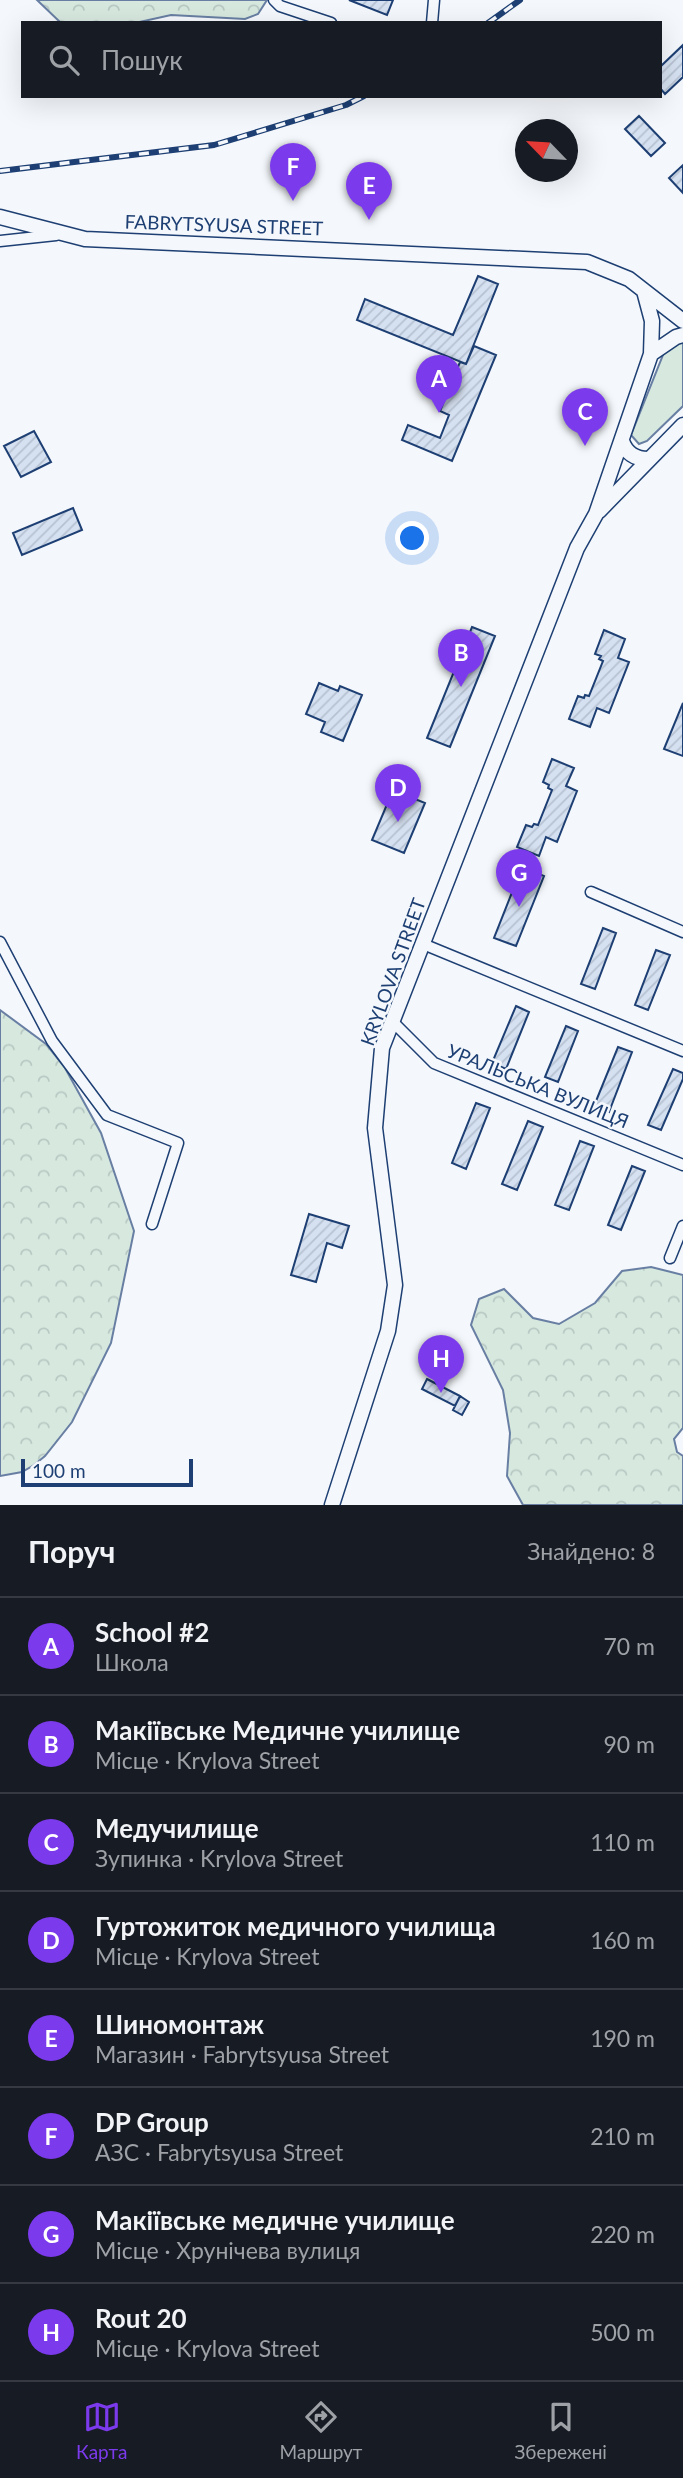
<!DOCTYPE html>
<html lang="uk">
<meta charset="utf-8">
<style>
:root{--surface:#171b24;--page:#20242c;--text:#f1f3f6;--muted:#9ea1a6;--line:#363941;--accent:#7c3aed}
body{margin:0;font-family:Lato,sans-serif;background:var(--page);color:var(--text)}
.compass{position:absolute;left:515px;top:119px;width:63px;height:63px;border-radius:50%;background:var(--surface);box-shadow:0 7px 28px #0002;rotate:295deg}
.scale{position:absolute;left:21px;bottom:18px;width:172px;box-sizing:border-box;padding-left:7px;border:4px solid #1d3f73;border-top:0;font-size:19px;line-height:24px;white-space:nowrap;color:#1d3f73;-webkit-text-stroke:5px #f4f7fb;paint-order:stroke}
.you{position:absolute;left:413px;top:539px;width:24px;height:24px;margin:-18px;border:5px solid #fff;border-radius:50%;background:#1a73e8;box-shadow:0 0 0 10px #1a73e833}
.badge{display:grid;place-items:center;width:46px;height:46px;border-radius:50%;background:var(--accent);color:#fff;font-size:23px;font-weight:700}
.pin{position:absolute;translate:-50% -58px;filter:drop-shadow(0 2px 4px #0008)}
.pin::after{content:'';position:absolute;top:37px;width:24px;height:21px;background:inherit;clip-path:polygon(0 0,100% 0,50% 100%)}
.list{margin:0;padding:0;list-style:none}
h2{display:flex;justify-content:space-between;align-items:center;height:91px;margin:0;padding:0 28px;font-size:30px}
h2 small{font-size:23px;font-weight:400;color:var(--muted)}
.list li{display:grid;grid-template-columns:46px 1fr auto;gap:21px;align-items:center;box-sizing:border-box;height:98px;padding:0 28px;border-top:2px solid var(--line)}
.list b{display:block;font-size:26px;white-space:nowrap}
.list p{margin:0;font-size:23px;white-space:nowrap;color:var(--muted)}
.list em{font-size:23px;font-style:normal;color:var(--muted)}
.icon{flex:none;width:38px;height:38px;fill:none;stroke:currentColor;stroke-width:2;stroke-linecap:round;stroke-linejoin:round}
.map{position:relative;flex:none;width:683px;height:1505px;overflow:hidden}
.search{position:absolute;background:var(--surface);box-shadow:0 7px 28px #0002;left:21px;right:21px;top:21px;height:77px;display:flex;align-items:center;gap:18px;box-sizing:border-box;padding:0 24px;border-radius:0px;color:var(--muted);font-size:26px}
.sheet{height:875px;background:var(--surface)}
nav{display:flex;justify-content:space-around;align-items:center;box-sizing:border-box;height:98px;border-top:2px solid var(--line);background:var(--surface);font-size:19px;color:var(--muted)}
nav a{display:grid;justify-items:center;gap:4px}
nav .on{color:var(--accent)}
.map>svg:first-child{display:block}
.green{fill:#d7e8df;stroke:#687fa3;stroke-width:2}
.forest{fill:url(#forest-crowns);stroke:#687fa3;stroke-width:2}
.building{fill:url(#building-hatch);stroke:#1d3f73;stroke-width:2}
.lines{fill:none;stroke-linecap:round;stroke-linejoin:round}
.street-casing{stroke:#1d3f73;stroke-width:13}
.secondary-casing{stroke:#1d3f73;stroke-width:17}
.street{stroke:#f4f7fb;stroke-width:10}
.secondary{stroke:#f4f7fb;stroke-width:14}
.rail-casing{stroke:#1d3f73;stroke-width:6}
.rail{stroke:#f4f7fb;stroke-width:3.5;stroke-dasharray:10;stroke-linecap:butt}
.labels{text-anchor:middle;stroke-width:5;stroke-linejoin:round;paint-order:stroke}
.street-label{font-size:19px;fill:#1d3f73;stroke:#f4f7fb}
</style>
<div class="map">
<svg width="683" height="1505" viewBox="0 0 683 1505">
<defs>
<pattern id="forest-crowns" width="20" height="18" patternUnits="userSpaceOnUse" patternTransform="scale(1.75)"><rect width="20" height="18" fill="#d7e8df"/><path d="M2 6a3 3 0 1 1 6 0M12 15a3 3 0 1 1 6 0" fill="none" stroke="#b8c8c3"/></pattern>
<pattern id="building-hatch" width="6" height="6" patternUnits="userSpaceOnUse" patternTransform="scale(1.75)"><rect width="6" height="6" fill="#d5e0f0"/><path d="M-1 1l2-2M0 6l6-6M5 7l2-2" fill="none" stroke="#b6c1d1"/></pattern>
</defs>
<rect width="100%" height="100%" fill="#f4f7fb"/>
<!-- green -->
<path class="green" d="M683,339V406L647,441L639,444L631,435L665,350Z"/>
<!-- forest -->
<path class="forest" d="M37,0H267L258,14L245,19L171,15L135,23H61Z
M0,1010L46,1044L65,1068L101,1133L134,1231L111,1343L72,1422L45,1456L34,1465L22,1472L0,1476Z
M651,1267L683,1275V1428L674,1439L677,1452L683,1456V1505H523L507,1476L510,1433L503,1390L471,1325L479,1299L504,1289L533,1318L559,1324L595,1303L622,1271Z"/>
<!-- building -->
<path class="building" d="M349,0H393L387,15Z
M683,45V77L665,94L660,88V67Z
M639,116L665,143L651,156L625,129Z
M683,165V193L669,178Z
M478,276L498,284L466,364L357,320L365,299L453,335Z
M474,346L496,355L452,461L402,440L408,425L440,438L449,415L440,411L460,362L466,364Z
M34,431L51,462L21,477L4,446Z
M73,508L82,530L22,555L13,533Z
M472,627L495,636L450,747L427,738Z
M604,630L625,639L618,658L629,662L609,713L597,708L590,727L569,719L578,696L584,698L585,695L589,696L603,661L599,659L601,656L595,654Z
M319,683L338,691L340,686L362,695L343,741L321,732L325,722L306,714Z
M683,703V756L664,749Z
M552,759L574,768L566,786L577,791L557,842L546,837L539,856L517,847L526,825L532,827L534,824L538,825L552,790L548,788L549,785L543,782Z
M393,790L425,803L404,853L372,840Z
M522,867L544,876L516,946L494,938Z
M603,928L616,933L595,989L581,984Z
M656,950L670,955L648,1010L635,1005Z
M516,1006L529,1012L506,1069L492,1063Z
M566,1026L578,1031L558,1082L545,1077Z
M618,1047L632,1052L609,1112L594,1106Z
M673,1069L683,1073V1079L661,1130L648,1125Z
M476,1103L490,1108L466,1169L452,1163Z
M528,1121L543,1127L517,1190L502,1184Z
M580,1141L594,1146L569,1210L555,1205Z
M632,1166L645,1171L621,1230L608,1225Z
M309,1214L349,1226L342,1248L327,1243L316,1282L291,1275Z
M427,1379L460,1396L455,1406L422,1389Z
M460,1396L469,1402L462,1415L453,1410Z"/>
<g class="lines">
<!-- street casing -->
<g class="street-casing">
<path id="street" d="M274,0L280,6L331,23
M432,23L434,0
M0,241L56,235
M591,892L683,932
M0,942L52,1041L107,1115L178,1143L152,1224
M423,944L683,1051
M392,1021L434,1063L683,1165
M670,1258L683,1226"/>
</g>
<!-- secondary casing -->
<g class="secondary-casing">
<path id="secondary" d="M0,217L85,239L587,262L629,279L683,321
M651,354L676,337L683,335
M622,441C626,453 635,459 648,459
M599,511L683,425
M332,1505L388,1331L395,1285L375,1128L382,1048L577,548L596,514L651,354L652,321L644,291"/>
</g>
<!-- street -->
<use href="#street" class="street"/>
<!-- secondary -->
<use href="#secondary" class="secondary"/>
<!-- rail casing -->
<g class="rail-casing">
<path id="rail" d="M488,23L520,0
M0,171L214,145L346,105L364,96"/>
</g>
<!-- rail -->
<use href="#rail" class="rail"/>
</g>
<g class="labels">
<!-- street labels -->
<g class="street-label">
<text transform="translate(224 225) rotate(2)" y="7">FABRYTSYUSA STREET</text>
<text transform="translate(393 972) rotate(-70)" y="7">KRYLOVA STREET</text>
<text transform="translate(538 1086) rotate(22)" y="7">УРАЛЬСЬКА ВУЛИЦЯ</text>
</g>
</g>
</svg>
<svg class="compass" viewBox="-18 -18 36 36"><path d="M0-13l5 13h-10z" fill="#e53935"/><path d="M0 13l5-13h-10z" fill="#9ea1a6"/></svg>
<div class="scale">100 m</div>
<div class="you"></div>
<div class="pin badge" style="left:439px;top:413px">A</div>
<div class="pin badge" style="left:461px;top:687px">B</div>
<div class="pin badge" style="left:585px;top:446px">C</div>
<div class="pin badge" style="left:398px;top:822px">D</div>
<div class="pin badge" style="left:369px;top:220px">E</div>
<div class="pin badge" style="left:293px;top:201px">F</div>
<div class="pin badge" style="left:519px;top:907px">G</div>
<div class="pin badge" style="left:441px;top:1393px">H</div>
<div class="search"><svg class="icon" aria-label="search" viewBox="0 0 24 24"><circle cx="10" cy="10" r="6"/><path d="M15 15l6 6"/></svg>Пошук</div>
</div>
<section class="sheet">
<h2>Поруч<small>Знайдено: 8</small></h2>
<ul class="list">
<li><span class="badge">A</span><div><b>School #2</b><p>Школа</p></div><em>70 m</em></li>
<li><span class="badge">B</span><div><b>Макіївське Медичне училище</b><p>Місце · Krylova Street</p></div><em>90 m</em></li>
<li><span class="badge">C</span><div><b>Медучилище</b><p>Зупинка · Krylova Street</p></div><em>110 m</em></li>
<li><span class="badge">D</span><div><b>Гуртожиток медичного училища</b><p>Місце · Krylova Street</p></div><em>160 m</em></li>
<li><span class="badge">E</span><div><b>Шиномонтаж</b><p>Магазин · Fabrytsyusa Street</p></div><em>190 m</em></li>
<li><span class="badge">F</span><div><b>DP Group</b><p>АЗС · Fabrytsyusa Street</p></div><em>210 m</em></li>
<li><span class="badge">G</span><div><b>Макіївське медичне училище</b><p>Місце · Хрунічева вулиця</p></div><em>220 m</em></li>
<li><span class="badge">H</span><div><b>Rout 20</b><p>Місце · Krylova Street</p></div><em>500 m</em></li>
</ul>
</section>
<nav>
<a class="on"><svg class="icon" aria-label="map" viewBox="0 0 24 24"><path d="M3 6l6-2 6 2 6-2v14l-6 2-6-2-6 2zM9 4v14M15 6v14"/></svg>Карта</a>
<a><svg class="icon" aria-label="directions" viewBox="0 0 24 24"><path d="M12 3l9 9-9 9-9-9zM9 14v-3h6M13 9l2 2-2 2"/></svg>Маршрут</a>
<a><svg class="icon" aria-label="saved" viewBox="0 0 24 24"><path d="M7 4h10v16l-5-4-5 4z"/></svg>Збережені</a>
</nav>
